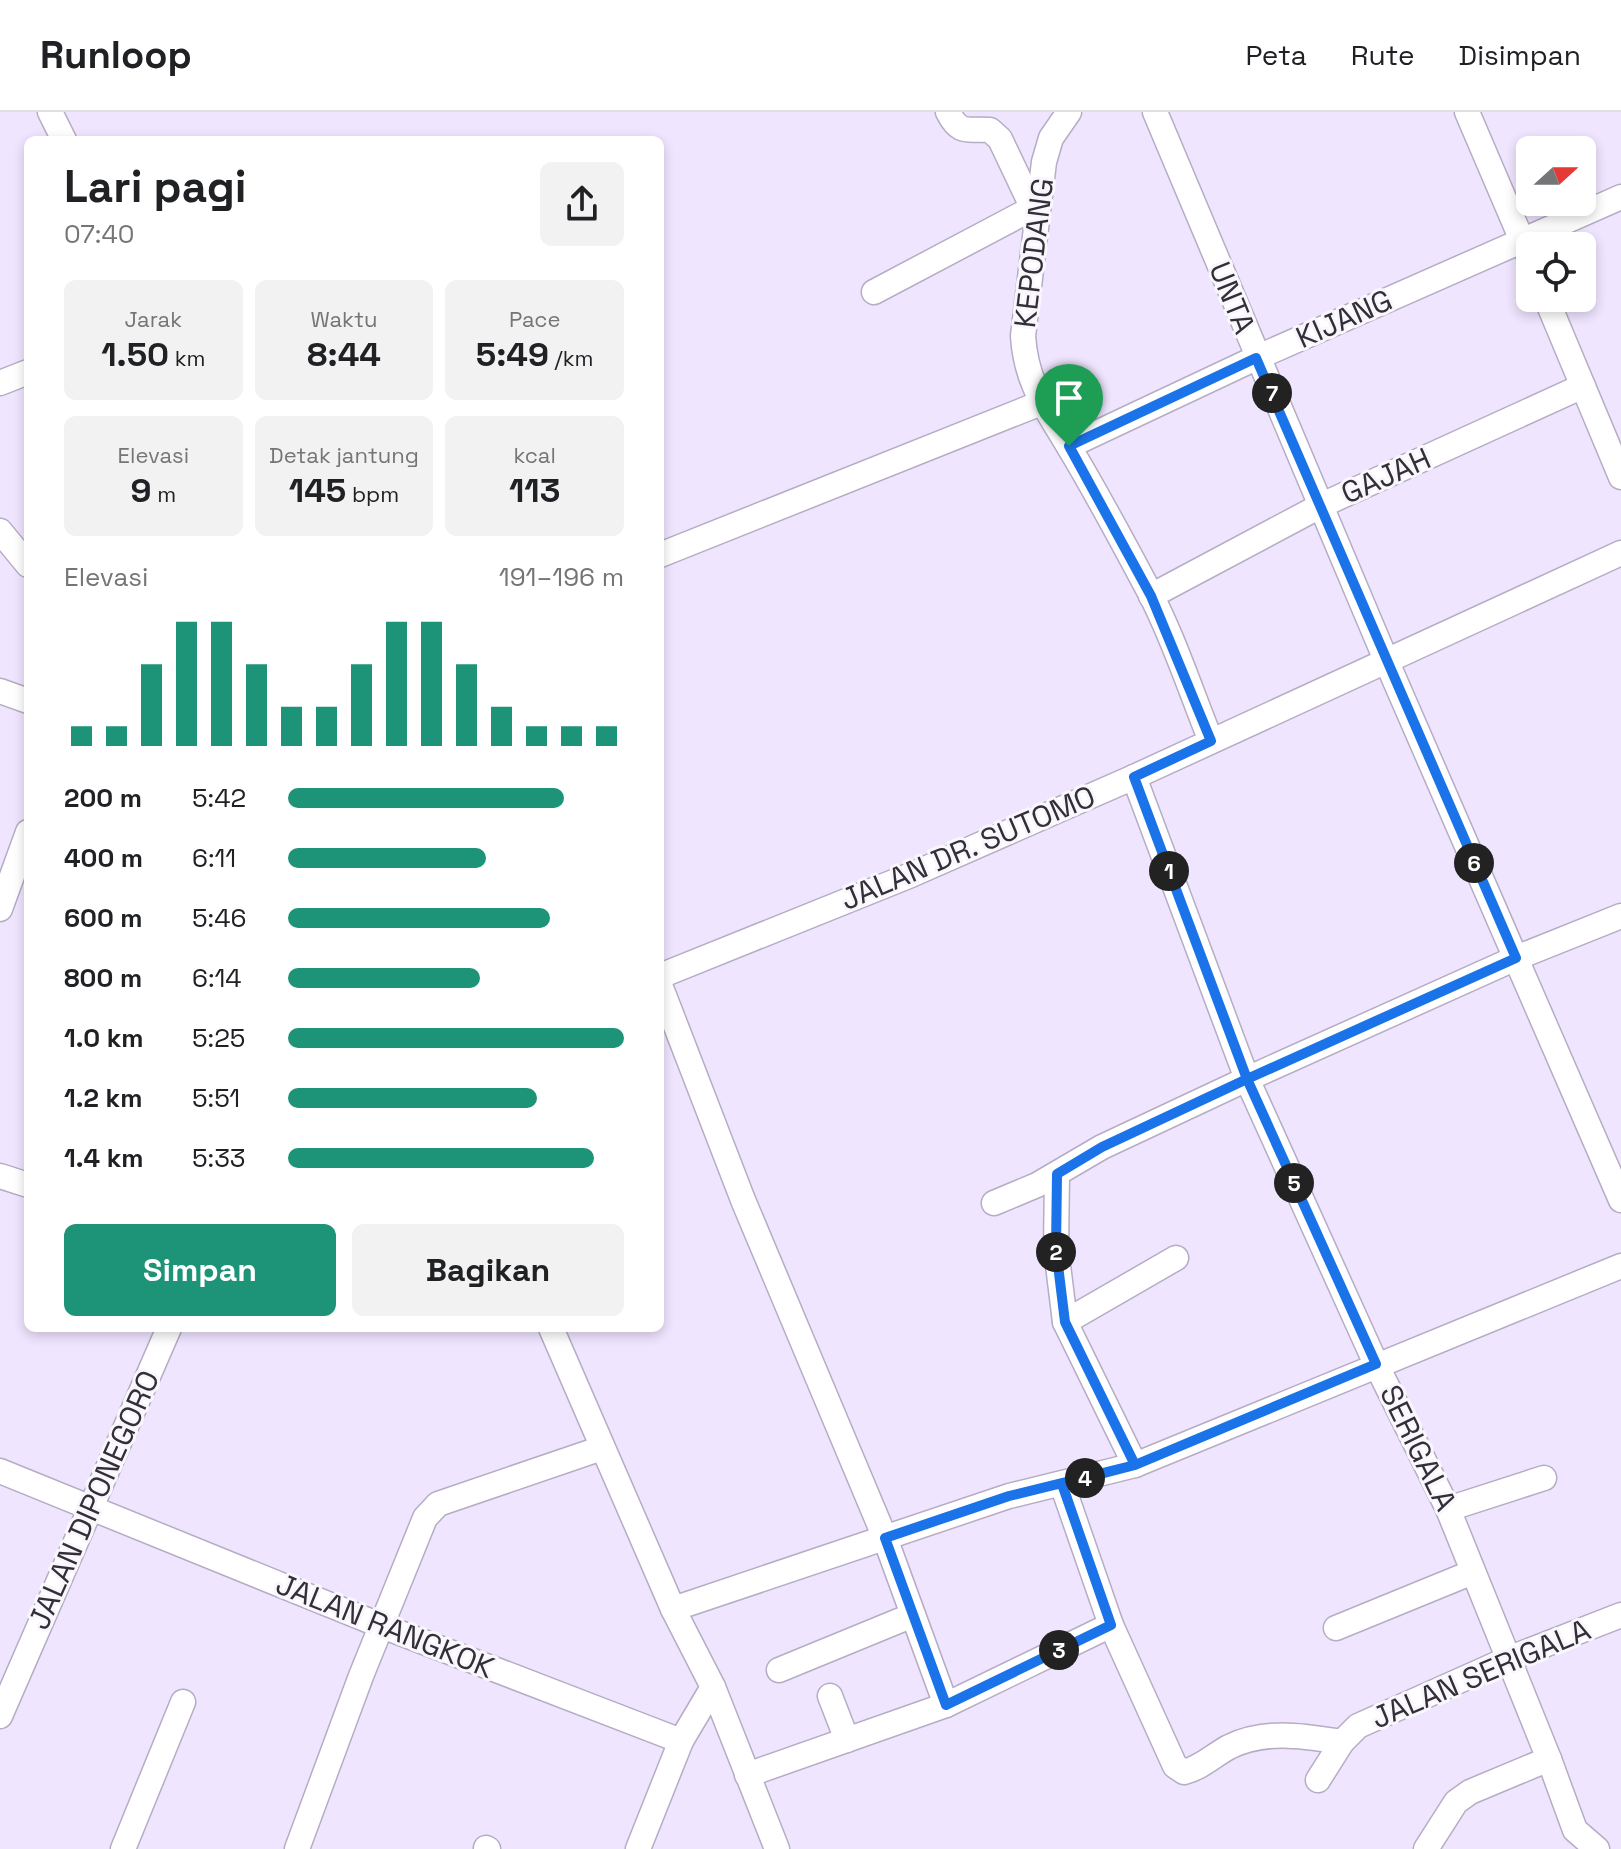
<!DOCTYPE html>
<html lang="id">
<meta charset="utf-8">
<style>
body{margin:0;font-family:"Space Grotesk",sans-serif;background:#f2f2f2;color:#202124;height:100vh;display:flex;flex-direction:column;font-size:30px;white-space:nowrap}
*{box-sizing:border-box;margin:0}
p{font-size:26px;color:#757577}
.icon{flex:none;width:44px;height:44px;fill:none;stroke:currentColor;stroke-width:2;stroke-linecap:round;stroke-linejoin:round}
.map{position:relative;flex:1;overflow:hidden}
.sheet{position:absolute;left:24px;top:24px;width:640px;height:1196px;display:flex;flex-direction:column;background:#fff;border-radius:12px;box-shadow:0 4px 12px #0003}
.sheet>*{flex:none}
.needle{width:52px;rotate:69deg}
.buttons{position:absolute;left:1516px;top:24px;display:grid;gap:16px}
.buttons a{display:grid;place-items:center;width:80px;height:80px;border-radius:12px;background:#fff;box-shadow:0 4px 12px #0003;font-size:40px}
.pin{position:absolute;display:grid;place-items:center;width:68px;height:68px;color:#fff;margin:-82px -34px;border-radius:50% 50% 50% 0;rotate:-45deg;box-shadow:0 0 8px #0007}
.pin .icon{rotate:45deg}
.km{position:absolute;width:40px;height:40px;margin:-20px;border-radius:50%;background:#222;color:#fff;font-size:22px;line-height:40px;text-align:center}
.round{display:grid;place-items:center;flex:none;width:84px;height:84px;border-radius:12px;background:#f2f2f2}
.overview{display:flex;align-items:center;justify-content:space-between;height:136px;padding:0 40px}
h1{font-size:44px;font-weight:800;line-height:60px}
.stats{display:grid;grid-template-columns:repeat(3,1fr);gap:12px;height:136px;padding:8px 40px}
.stats div{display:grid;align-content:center;border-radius:12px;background:#f2f2f2;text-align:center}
.stats b{font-size:34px;font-weight:800}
.stats small{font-size:22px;font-weight:400}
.stats p{font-size:22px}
.chart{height:224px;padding:16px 40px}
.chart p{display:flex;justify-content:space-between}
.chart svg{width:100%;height:144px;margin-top:8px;stroke:#1d9377;stroke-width:6}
.button{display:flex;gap:16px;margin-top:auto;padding:16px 40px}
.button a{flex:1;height:92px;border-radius:12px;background:#1d9377;color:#fff;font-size:32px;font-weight:800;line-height:92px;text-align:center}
.button a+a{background:#f2f2f2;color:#202124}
ul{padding:0 40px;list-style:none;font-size:26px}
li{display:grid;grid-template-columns:128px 96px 1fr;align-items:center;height:60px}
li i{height:20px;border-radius:10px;background:#1d9377}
header{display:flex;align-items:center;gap:48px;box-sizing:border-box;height:112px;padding:0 40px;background:#fff;border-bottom:2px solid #e0e0e0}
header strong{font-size:38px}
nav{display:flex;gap:44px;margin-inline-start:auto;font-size:28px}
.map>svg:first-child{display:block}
</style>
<header>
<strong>Runloop</strong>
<nav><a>Peta</a><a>Rute</a><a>Disimpan</a></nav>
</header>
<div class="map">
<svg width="1621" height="1737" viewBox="0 0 1621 1737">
<rect width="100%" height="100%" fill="#f0e5ff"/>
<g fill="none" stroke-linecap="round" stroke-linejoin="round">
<defs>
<g id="minor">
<polyline points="50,0 64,28"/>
<path d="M948 0C960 24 968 16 990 18L1000 27 1037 105"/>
<path d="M1069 0 1051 26 1044 50 1023 224C1026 271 1046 296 1069 335 1098 383 1124 432 1150 481 1174 527 1191 580 1211 629"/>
<polyline points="1155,0 1386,548 1621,1088"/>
<polyline points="1467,0 1530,147"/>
<polyline points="874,180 1033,96"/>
<polyline points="1546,186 1621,365"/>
<polyline points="0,271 28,260"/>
<polyline points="1069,334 1256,246 1621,85"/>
<polyline points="0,419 28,453"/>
<polyline points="660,443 1041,291"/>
<polyline points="1151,484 1322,393 1583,274"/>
<polyline points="0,579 28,589"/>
<polyline points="1134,665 1247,967 1376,1252 1448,1397 1549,1647 1575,1718 1597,1737"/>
<polyline points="0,797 28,720"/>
<polyline points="660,864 911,763 1134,665 1621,441"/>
<polyline points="660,873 743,1088 885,1426 946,1593"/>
<polyline points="1057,1062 1056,1137 1065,1210 1135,1353"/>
<polyline points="0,1064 28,1073"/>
<polyline points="994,1091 1037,1073 1102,1035 1247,967 1516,846 1621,804"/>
<polyline points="1065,1210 1176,1146"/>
<polyline points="551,1216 673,1497 713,1575 681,1629 638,1737"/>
<polyline points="0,1359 382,1514 681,1629"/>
<path d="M1062 1372 1111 1513 1175 1654 1184 1660C1201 1656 1214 1643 1229 1635 1265 1617 1304 1624 1342 1630"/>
<polyline points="1448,1397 1544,1366"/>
<polyline points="673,1497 1009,1384 1135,1353 1621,1154"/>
<polyline points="1336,1516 1473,1460"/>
<polyline points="779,1558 913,1503"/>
<polyline points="713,1575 777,1737"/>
<polyline points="830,1584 847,1628"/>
<polyline points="0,1604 169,1216"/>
<polyline points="747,1663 946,1593 1111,1513"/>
<polyline points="1318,1668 1342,1630 1358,1614 1508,1547 1621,1503"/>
<polyline points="486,1736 488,1737"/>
<polyline points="123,1737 183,1590"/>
<polyline points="297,1737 361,1564 425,1406 438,1392 602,1336"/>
<polyline points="1426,1737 1456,1690 1470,1680 1549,1647"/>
</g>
</defs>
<!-- minor casing -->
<use href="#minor" stroke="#b6acc4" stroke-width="27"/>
<!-- minor -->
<use href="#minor" stroke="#fff" stroke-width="24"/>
</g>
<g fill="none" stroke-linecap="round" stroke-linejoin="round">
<defs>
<polyline id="route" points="1069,334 1151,484 1211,629 1134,665 1247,967 1102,1035 1057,1062 1056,1137 1065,1210 1135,1353 1062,1372 1111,1513 946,1593 885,1426 1009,1384 1135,1353 1376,1252 1247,967 1516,846 1256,246 1069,334"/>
</defs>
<!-- route casing -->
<use href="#route" stroke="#fff" stroke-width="16"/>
<!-- route -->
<use href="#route" stroke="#1a73e8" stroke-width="10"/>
</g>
<g text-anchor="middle" stroke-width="6" stroke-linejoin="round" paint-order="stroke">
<!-- street labels -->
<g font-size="30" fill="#332f39" stroke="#f9f7fc">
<text transform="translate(1034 141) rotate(-83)" y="10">KEPODANG</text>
<text transform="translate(1232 186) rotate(68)" y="10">UNTA</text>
<text transform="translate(1344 207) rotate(-24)" y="10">KIJANG</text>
<text transform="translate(1386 364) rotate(-24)" y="10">GAJAH</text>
<text transform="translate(968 736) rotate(-23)" y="10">JALAN DR. SUTOMO</text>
<text transform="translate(1418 1336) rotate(64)" y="10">SERIGALA</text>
<text transform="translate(94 1388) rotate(-66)" y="10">JALAN DIPONEGORO</text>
<text transform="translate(385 1514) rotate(22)" y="10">JALAN RANGKOK</text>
<text transform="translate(1481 1562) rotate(-23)" y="10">JALAN SERIGALA</text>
</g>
</g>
</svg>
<div class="buttons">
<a><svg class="needle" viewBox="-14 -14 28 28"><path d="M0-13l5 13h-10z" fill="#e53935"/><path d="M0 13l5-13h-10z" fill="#757577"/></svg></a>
<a><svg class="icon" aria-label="locate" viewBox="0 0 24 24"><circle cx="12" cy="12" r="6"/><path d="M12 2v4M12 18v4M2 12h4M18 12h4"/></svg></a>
</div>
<div class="pin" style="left:1069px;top:334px;background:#1e9e55"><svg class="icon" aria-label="arrive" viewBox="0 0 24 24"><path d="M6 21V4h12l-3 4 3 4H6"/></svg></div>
<b class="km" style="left:1169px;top:759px">1</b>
<b class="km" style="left:1056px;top:1140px">2</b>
<b class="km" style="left:1059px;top:1538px">3</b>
<b class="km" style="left:1085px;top:1366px">4</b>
<b class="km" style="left:1294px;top:1071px">5</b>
<b class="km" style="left:1474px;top:751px">6</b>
<b class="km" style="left:1272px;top:281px">7</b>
<section class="sheet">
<div class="overview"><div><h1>Lari pagi</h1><p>07:40</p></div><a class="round"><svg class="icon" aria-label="share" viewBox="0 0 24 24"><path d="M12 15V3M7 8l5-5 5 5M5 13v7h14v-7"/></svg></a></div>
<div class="stats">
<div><p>Jarak</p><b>1.50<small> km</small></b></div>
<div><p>Waktu</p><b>8:44</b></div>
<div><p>Pace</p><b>5:49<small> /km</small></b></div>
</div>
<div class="stats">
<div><p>Elevasi</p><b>9<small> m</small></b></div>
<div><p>Detak jantung</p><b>145<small> bpm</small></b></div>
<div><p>kcal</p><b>113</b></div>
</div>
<div class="chart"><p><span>Elevasi</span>191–196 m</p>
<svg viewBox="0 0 160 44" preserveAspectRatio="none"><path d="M5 44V38M15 44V38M25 44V19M35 44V6M45 44V6M55 44V19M65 44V32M75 44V32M85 44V19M95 44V6M105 44V6M115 44V19M125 44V32M135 44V38M145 44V38M155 44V38"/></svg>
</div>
<ul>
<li><b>200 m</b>5:42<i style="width:82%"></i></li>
<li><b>400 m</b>6:11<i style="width:59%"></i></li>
<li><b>600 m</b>5:46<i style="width:78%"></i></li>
<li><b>800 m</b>6:14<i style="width:57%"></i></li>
<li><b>1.0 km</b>5:25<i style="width:100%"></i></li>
<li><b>1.2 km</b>5:51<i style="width:74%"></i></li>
<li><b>1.4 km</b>5:33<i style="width:91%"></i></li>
</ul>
<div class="button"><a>Simpan</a><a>Bagikan</a></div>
</section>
</div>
